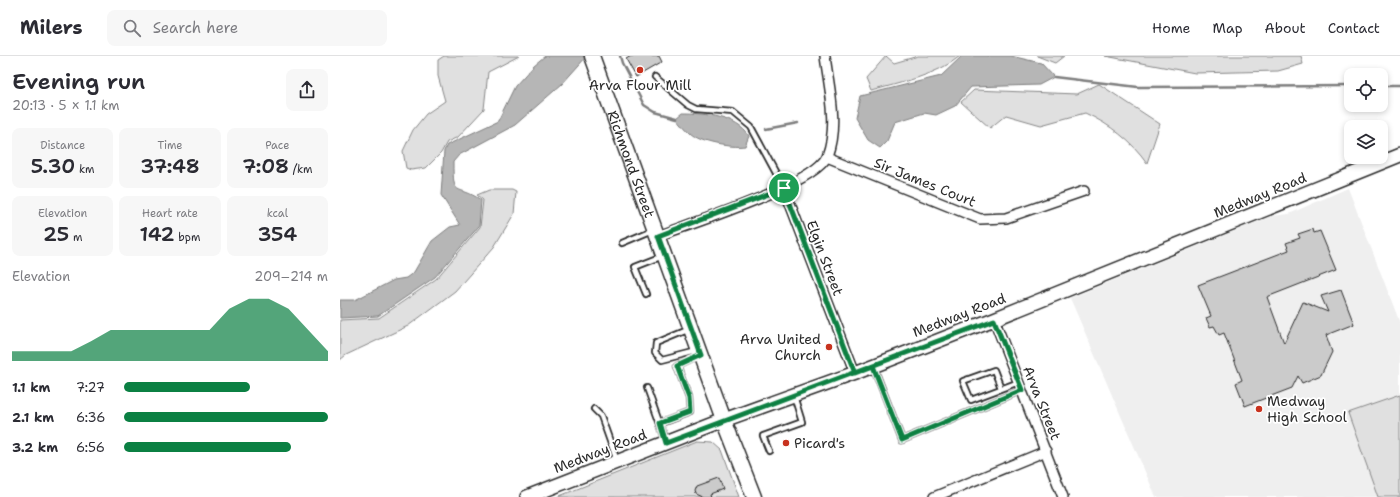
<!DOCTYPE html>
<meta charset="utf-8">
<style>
body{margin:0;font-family:"Shantell Sans",sans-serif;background:#f7f7f7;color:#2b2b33;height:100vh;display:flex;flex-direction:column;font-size:15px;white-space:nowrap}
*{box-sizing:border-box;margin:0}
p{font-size:13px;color:#7c7c81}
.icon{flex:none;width:22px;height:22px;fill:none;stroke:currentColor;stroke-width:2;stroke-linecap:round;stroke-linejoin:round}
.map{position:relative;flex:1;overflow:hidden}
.drawer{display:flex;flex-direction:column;background:#fff;width:340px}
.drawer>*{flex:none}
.tools{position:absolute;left:1004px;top:12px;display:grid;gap:8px}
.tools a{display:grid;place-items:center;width:44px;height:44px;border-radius:8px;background:#fff;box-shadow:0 2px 6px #0003;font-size:20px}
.pin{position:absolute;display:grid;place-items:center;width:34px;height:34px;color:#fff;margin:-17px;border:2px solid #fff;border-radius:50%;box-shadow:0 1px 4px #0007}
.round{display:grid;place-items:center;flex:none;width:42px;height:42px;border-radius:8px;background:#f7f7f7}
.head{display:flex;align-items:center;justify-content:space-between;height:68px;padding:0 12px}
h1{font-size:22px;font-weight:600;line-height:30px}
.figures{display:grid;grid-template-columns:repeat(3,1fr);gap:6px;height:68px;padding:4px 12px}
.figures div{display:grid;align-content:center;border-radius:8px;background:#f7f7f7;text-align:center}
.figures b{font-size:20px;font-weight:600}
.figures small{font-size:11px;font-weight:400}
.figures p{font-size:11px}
.chart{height:112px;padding:8px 12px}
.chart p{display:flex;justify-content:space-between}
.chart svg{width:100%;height:72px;margin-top:4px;fill:#0b8043;opacity:.7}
ul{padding:0 12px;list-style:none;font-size:13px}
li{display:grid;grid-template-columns:64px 48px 1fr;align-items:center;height:30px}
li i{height:10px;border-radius:5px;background:#0b8043}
header{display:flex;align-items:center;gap:24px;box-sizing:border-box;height:56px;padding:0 20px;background:#fff;border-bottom:1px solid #e1e1e2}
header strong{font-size:19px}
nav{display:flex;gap:22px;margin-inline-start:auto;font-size:14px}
.search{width:280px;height:36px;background:#f7f7f7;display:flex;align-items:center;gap:10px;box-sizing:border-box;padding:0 14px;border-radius:8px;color:#7c7c81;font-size:15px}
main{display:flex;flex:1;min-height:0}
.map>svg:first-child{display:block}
</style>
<header>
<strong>Milers</strong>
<div class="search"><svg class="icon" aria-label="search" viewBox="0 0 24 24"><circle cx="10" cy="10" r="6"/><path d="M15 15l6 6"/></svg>Search here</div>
<nav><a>Home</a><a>Map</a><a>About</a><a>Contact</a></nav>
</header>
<main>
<section class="drawer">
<div class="head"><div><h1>Evening run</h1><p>20:13 · 5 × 1.1 km</p></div><a class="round"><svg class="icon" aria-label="share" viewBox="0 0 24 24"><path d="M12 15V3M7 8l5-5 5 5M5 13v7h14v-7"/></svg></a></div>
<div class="figures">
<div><p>Distance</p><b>5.30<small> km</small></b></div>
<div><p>Time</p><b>37:48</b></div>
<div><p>Pace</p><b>7:08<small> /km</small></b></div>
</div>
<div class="figures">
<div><p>Elevation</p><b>25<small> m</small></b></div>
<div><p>Heart rate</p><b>142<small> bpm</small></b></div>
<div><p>kcal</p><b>354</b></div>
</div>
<div class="chart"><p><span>Elevation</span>209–214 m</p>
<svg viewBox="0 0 160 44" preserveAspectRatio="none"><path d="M0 44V38L10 38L20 38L30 38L40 32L50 25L60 25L70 25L80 25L90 25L100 25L110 12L120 6L130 6L140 12L150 25L160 38V44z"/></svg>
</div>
<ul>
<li><b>1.1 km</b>7:27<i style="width:62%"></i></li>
<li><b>2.1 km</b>6:36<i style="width:100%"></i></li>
<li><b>3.2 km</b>6:56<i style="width:82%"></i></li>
</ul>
</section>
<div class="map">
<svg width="1060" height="441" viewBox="0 0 1060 441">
<rect width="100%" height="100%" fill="#fff"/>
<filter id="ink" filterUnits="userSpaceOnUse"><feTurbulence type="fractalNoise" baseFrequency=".025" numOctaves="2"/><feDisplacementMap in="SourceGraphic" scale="8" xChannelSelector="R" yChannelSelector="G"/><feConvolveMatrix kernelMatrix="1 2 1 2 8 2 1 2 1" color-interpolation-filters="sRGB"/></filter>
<g filter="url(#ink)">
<!-- built -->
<polygon fill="#efefef" points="1008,132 1060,267 1060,441 816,441 730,242 932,160 949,158"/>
<!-- green -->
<g fill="#e0e0e0" stroke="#868686">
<polygon points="104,0 179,0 148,16 144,53 118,81 107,86 101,97 86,112 71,114 66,112 63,95 73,74 86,58 105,45 98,20 98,4"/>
<path d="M546 0 554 7 578 0H620C598 19 559 27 531 35L526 23Z"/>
<polygon points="697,0 724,0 715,7"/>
<polygon points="765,0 961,0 963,8 938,15 855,17"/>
<path d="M759 28 820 68 807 107C792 85 769 68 745 57L701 69 666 59 650 72 621 46 634 34 737 38Z"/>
<polygon points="149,134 172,134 176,136 174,158 154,191 115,235 68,270 6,299 0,304 0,264 39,262 96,223 140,171 143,144 137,139"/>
<polygon points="1060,339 1060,441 1038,441 1008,357"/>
<polygon points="357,385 373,386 382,394 399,441 217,441"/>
</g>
<!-- water -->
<g fill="#b6b6b6" stroke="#7e7e7e">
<path d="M205 0H247L222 28 175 69 119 99 113 106C113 144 116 127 141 144L139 170 95 221 38 260 0 262V244H15L54 224 66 222 74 216 92 185 110 171 120 169 101 139 104 95 107 89 158 65 175 30 194 9Z"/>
<polygon points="622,0 671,0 701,7 714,21 699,29 631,31 615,50 596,59 584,57 555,66 547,85 540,92 528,84 515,62 520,40 601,20"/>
<path d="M343 57C364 57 397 61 409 80L405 90C391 92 360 87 350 77 345 72 341 67 337 62Z"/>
</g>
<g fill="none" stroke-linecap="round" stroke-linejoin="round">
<!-- stream -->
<g stroke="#7e7e7e" stroke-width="2.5">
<polyline points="280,0 282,7 304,49 315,56 337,62"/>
<polyline points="714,21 798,31 1011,30"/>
<polyline points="1041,30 1060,30"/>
<polyline points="426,73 458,67"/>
</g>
</g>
<!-- building -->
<g fill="#cbcbcb" stroke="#2b2b2b">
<polygon points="291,0 319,0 322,6 296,21 286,3"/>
<polygon points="973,173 974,177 980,175 996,214 927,241 944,287 963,246 988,256 981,240 1001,234 1014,268 986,279 992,296 981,319 962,327 958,320 952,332 905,350 896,327 902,324 884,277 879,279 874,270 870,271 866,262 871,260 858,229 949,194 946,187 960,182 958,178"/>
<polygon points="379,422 383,433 370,438 371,441 363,441 356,438 355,435 357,430"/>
</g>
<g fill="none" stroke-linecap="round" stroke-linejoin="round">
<defs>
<g id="lane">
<polyline points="315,21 348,49 356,53 393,56 411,71 444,132"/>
<polyline points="282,187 313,174"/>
<polyline points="306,238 295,211 323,200"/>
<polyline points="350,273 316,287 315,297 322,304 357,295"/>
<polyline points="534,312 562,384 682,334"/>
<polyline points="307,332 326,385"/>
<polyline points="661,332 654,314 623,325 631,344 679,326"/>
<polyline points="254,353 261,360 277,405"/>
<polyline points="321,367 350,356 349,342 337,310 358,300"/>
<polyline points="429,395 423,380 462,366 454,340"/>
</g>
<g id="street">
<polyline points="487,101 640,163 666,162 744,135"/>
<polyline points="444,132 515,317"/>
<path d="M318 180C350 168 476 128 487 100 499 68 489 32 485 0"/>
<polyline points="654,263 723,441"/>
<polyline points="594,441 706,395"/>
</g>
<polyline id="secondary" points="187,441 384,364 515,317 654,263 1060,99"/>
<g id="primary">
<path id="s1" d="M252 0 384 364 414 441"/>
</g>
</defs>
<!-- lane casing -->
<use href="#lane" stroke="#2b2b2b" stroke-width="8"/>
<!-- street casing -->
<use href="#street" stroke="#2b2b2b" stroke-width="12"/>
<!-- secondary casing -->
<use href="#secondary" stroke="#2b2b2b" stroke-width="16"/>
<!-- primary casing -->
<use href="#primary" stroke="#2b2b2b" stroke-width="17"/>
<!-- lane -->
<use href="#lane" stroke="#fff" stroke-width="4.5"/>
<!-- street -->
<use href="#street" stroke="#fff" stroke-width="9"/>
<!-- secondary -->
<use href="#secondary" stroke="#fff" stroke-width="13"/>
<!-- primary -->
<use href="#primary" stroke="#fff" stroke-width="14"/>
</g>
</g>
<g fill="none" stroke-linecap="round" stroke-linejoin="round" filter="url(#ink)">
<defs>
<polyline id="route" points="444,132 318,180 361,299 337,310 349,342 350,356 320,367 326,387 654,264 682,334 562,384 533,310 515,317 444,132"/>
</defs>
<!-- route casing -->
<use href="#route" stroke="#fff" stroke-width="8"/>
<!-- route -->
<use href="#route" stroke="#0b8043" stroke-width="5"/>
</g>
<!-- markers -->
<g fill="#c8321e" stroke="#fff" stroke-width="1.5">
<circle cx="300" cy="14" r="4"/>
<circle cx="489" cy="291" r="4"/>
<circle cx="919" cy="353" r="4"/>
<circle cx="446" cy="387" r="4"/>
</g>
<g text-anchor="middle" stroke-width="3.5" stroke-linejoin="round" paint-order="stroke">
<!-- poi labels -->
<g font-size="14" fill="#2b2b2b" stroke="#fff" text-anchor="start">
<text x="300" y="34" text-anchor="middle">Arva Flour Mill</text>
<text x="481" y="288" text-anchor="end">Arva United<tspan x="481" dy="16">Church</tspan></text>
<text x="927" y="350">Medway<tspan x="927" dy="16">High School</tspan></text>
<text x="454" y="392">Picard's</text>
</g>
<!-- street labels -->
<g font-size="14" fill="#2b2b2b" stroke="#fff">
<text dy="5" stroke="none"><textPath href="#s1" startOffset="115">Richmond Street</textPath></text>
<text transform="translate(585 126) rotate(22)" y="5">Sir James Court</text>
<text transform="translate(920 139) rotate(-22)" y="5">Medway Road</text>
<text transform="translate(485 202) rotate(69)" y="5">Elgin Street</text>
<text transform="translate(619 259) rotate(-21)" y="5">Medway Road</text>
<text transform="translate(702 347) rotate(68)" y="5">Arva Street</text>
<text transform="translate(260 395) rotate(-21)" y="5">Medway Road</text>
</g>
</g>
</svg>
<div class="tools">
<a><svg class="icon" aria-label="locate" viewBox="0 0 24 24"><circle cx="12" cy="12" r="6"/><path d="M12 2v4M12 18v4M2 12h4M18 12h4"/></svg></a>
<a><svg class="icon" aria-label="layers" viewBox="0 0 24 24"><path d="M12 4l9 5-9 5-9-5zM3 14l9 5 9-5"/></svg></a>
</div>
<div class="pin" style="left:444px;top:132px;background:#1e9e55"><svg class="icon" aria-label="arrive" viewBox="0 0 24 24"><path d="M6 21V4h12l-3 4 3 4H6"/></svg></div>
</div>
</main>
